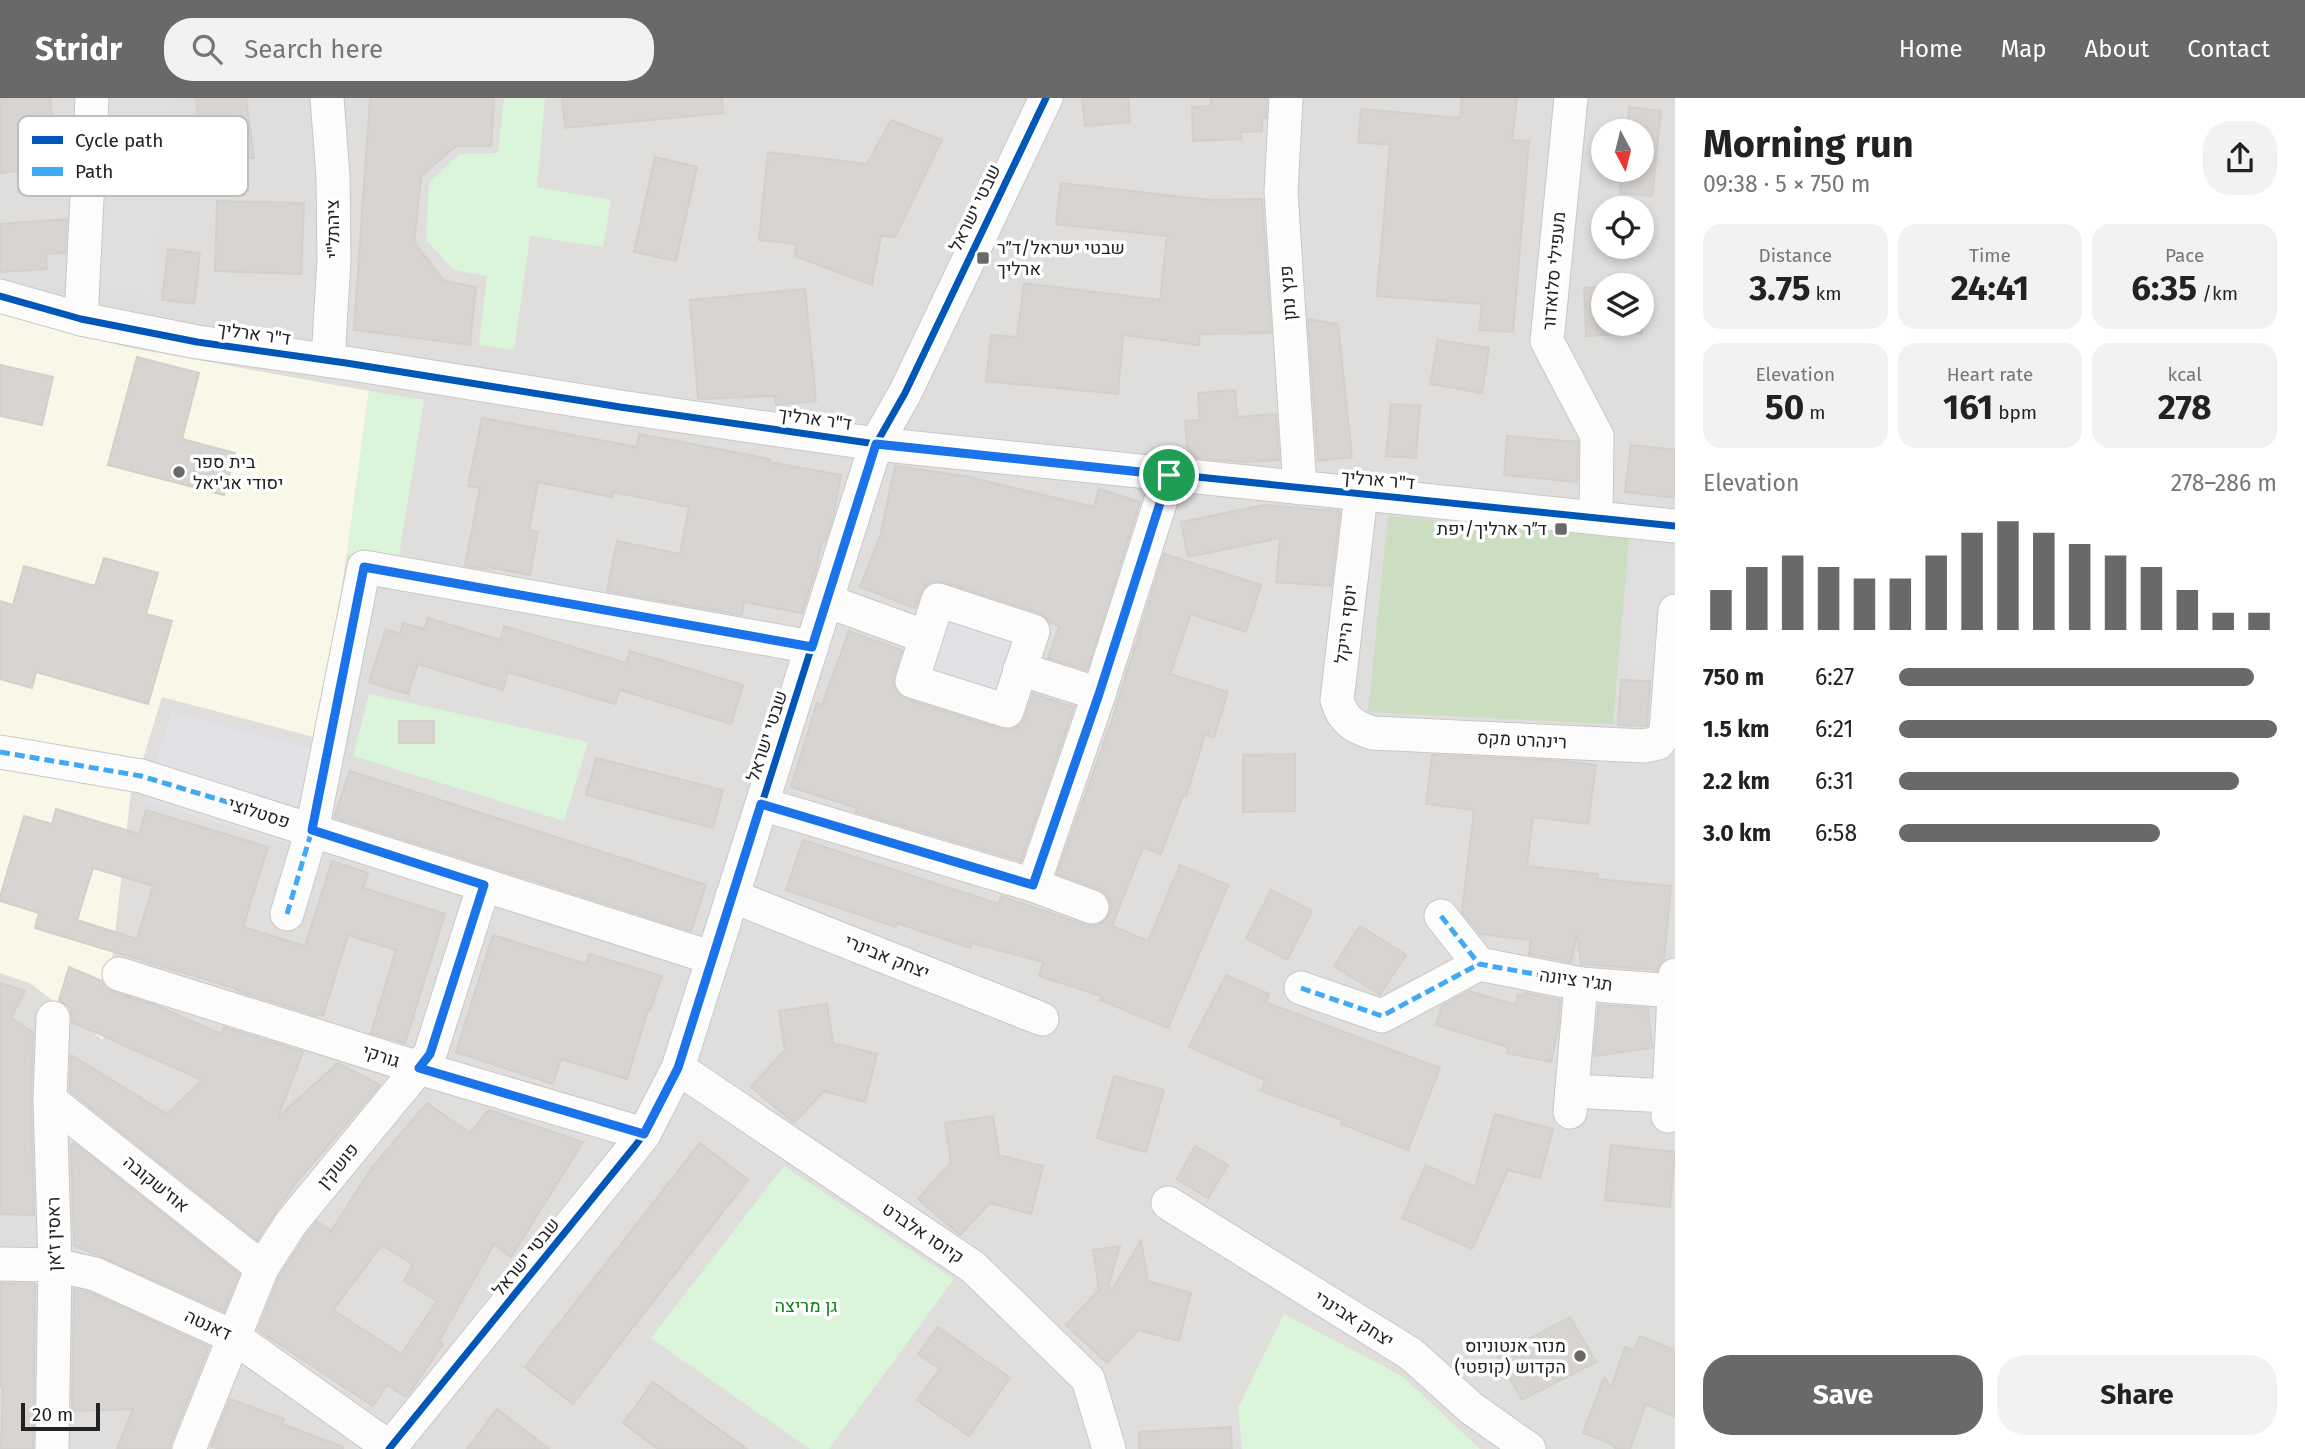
<!DOCTYPE html>
<meta charset="utf-8">
<style>
body{margin:0;font-family:"Fira Sans",Heebo,sans-serif;background:#f2f2f2;color:#222;height:100vh;display:flex;flex-direction:column;font-size:26px;white-space:nowrap}
*{box-sizing:border-box;margin:0}
p{font-size:23px;color:#767676}
.icon{flex:none;width:38px;height:38px;fill:none;stroke:currentColor;stroke-width:2;stroke-linecap:round;stroke-linejoin:round}
.map{position:relative;flex:1;overflow:hidden}
.details{display:flex;flex-direction:column;background:#fff;width:630px}
.details>*{flex:none}
.needle{width:46px;rotate:173deg}
.controls{position:absolute;left:1591px;top:21px;display:grid;gap:14px}
.controls a{display:grid;place-items:center;width:63px;height:63px;border-radius:50%;background:#fff;box-shadow:0 4px 10px #0003;font-size:35px}
.scale{position:absolute;left:21px;bottom:18px;width:79px;box-sizing:border-box;padding-left:7px;border:4px solid #222;border-top:0;font-size:19px;line-height:24px;white-space:nowrap;color:#222;-webkit-text-stroke:5px #fff;paint-order:stroke}
.pin{position:absolute;display:grid;place-items:center;width:60px;height:60px;color:#fff;margin:-30px;border:4px solid #fff;border-radius:50%;box-shadow:0 2px 7px #0007}
.round{display:grid;place-items:center;flex:none;width:74px;height:74px;border-radius:28px;background:#f2f2f2}
.overview{display:flex;align-items:center;justify-content:space-between;height:119px;padding:0 28px}
h1{font-size:38px;font-weight:700;line-height:52px}
.metrics{display:grid;grid-template-columns:repeat(3,1fr);gap:10px;height:119px;padding:7px 28px}
.metrics div{display:grid;align-content:center;border-radius:18px;background:#f2f2f2;text-align:center}
.metrics b{font-size:35px;font-weight:700}
.metrics small{font-size:19px;font-weight:400}
.metrics p{font-size:19px}
.chart{height:196px;padding:14px 28px}
.chart p{display:flex;justify-content:space-between}
.chart svg{width:100%;height:126px;margin-top:7px;stroke:#6a6968;stroke-width:6}
.primary-button{display:flex;gap:14px;margin-top:auto;padding:14px 28px}
.primary-button a{flex:1;height:80px;border-radius:28px;background:#6a6968;color:#fff;font-size:28px;font-weight:700;line-height:80px;text-align:center}
.primary-button a+a{background:#f2f2f2;color:#222}
ul{padding:0 28px;list-style:none;font-size:23px}
li{display:grid;grid-template-columns:112px 84px 1fr;align-items:center;height:52px}
li i{height:18px;border-radius:9px;background:#6a6968}
header{display:flex;align-items:center;gap:42px;box-sizing:border-box;height:98px;padding:0 35px;background:#6a6968;color:#fff}
header strong{font-size:33px}
nav{display:flex;gap:38px;margin-inline-start:auto;font-size:24px}
.search{width:490px;height:63px;background:#f2f2f2;display:flex;align-items:center;gap:18px;box-sizing:border-box;padding:0 24px;border-radius:28px;color:#767676;font-size:26px}
main{display:flex;flex:1;min-height:0}
.map>svg:first-child{display:block}
</style>
<header>
<strong>Stridr</strong>
<div class="search"><svg class="icon" aria-label="search" viewBox="0 0 24 24"><circle cx="10" cy="10" r="6"/><path d="M15 15l6 6"/></svg>Search here</div>
<nav><a>Home</a><a>Map</a><a>About</a><a>Contact</a></nav>
</header>
<main>
<div class="map">
<svg width="1675" height="1351" viewBox="0 0 1675 1351">
<rect width="100%" height="100%" fill="#f0eeeb"/>
<!-- residential -->
<path fill="#dfdedc" fill-rule="evenodd" d="M0 0H1675V1351H0ZM1603 33H1642V72H1603ZM1603 110H1642V149H1603ZM1603 187H1642V226H1603Z"/>
<!-- education -->
<g fill="#f8f7e8">
<polygon points="0,215 126,249 369,293 347,456 317,640 162,599 142,664 0,639"/>
<polygon points="0,667 131,693 103,942 30,885 0,875"/>
</g>
<!-- religious -->
<polygon fill="#dededc" points="1514,1179 1645,1228 1675,1241 1675,1351 1583,1351 1533,1331 1479,1274"/>
<!-- forest -->
<polygon fill="#cbdec1" points="1388,418 1629,440 1613,626 1368,614"/>
<!-- park -->
<g fill="#daf5da">
<polygon points="504,0 545,0 537,89 611,102 603,149 530,138 514,252 479,247 487,178 454,172 426,142 429,85 459,56 498,55"/>
<polygon points="369,293 424,302 398,465 347,456"/>
<polygon points="369,596 588,644 564,723 353,658"/>
<polygon points="784,1068 954,1181 829,1351 810,1351 651,1240"/>
<polygon points="1284,1216 1402,1278 1480,1351 1242,1351 1238,1310"/>
</g>
<!-- parking -->
<g fill="#e0dfde">
<polygon points="91,0 177,0 152,199 67,189"/>
<polygon points="1633,446 1675,449 1675,576 1624,573"/>
</g>
<!-- plaza -->
<g fill="#e2e1e5">
<polygon points="938,502 1033,533 1007,613 912,583"/>
<polygon points="171,614 313,651 292,747 146,703"/>
</g>
<!-- building -->
<g fill="#d7d4d2" stroke="#d3d0cc" stroke-width="2" fill-rule="evenodd">
<polygon points="0,0 50,0 57,69 0,75"/>
<polygon points="196,0 246,0 254,60 200,67 195,34 199,34"/>
<polygon points="370,0 494,0 491,48 456,48 421,78 418,109 414,144 444,183 476,189 470,247 354,232"/>
<polygon points="562,0 722,0 723,15 565,30"/>
<polygon points="1082,0 1128,0 1130,24 1085,28"/>
<polygon points="1211,0 1267,0 1266,20 1262,20 1262,33 1241,34 1241,41 1193,43 1192,9 1211,8"/>
<polygon points="1462,0 1517,0 1512,42 1529,43 1513,234 1479,232 1482,206 1377,198 1390,47 1358,44 1361,11 1460,20"/>
<polygon points="1629,9 1661,13 1652,98 1620,95 1623,72 1642,72 1642,33 1627,33"/>
<polygon points="891,22 942,42 895,139 881,138 872,187 795,158 797,146 759,142 768,54 867,66"/>
<polygon points="655,59 697,69 676,163 634,154"/>
<polygon points="1061,85 1210,102 1262,101 1271,235 1200,236 1199,247 1123,237 1118,296 986,283 991,237 1017,239 1024,185 1160,202 1167,138 1056,126"/>
<polygon points="217,103 304,105 301,176 215,173"/>
<polygon points="67,121 65,155 46,156 47,171 0,174 0,126"/>
<polygon points="168,151 200,155 194,206 162,202"/>
<polygon points="1603,189 1603,226 1642,226 1642,223 1642,235 1586,238 1584,190"/>
<polygon points="805,191 816,303 776,307 775,298 698,301 690,202"/>
<polygon points="1308,221 1338,226 1352,359 1318,363"/>
<polygon points="1438,242 1489,250 1482,295 1430,286"/>
<polygon points="137,259 199,275 182,341 235,355 224,397 108,367"/>
<polygon points="0,267 53,279 42,327 0,318"/>
<polygon points="1235,292 1237,319 1276,316 1279,362 1244,364 1188,359 1185,323 1200,322 1198,295"/>
<polygon points="1391,306 1420,308 1416,360 1386,358"/>
<polygon points="482,320 637,349 639,336 770,361 769,364 841,377 833,419 825,443 822,443 817,467 802,515 744,504 742,517 607,493 617,443 680,456 689,409 613,394 612,399 538,384 529,432 538,434 530,477 488,469 487,471 465,468 480,390 468,388"/>
<polygon points="1507,338 1578,344 1577,384 1504,377"/>
<polygon points="1631,347 1675,352 1675,400 1625,394"/>
<polygon points="895,368 965,378 1094,409 1099,391 1140,404 1087,572 1048,560 1059,528 1050,525 1047,520 1039,515 943,484 933,483 925,488 915,510 860,489 881,435"/>
<polygon points="1264,407 1340,413 1331,488 1276,484 1280,440 1188,459 1181,424"/>
<polygon points="1164,456 1261,487 1246,534 1191,516 1170,576 1228,594 1214,639 1205,637 1186,698 1183,697 1161,756 1143,749 1112,828 1148,843 1180,767 1228,787 1168,930 1100,902 1102,898 1039,878 1043,864 972,845 970,850 897,825 896,829 786,792 803,742 999,806 1001,798 1085,827 1096,828 1105,823 1110,815 1111,806 1106,796 1099,791 1057,776 1112,622"/>
<polygon points="104,460 158,475 146,516 172,523 148,606 36,574 32,590 0,581 0,503 13,507 24,468 95,488"/>
<polygon points="428,520 500,542 504,528 626,565 630,553 743,587 731,626 620,592 615,606 508,574 503,592 418,566 408,596 369,584 386,531 400,536 403,525 424,531"/>
<polygon points="849,533 902,552 894,577 893,586 897,595 906,601 1001,631 1010,632 1019,628 1025,620 1033,596 1074,609 1021,763 856,714 857,710 791,689 817,605 822,607"/>
<polygon points="1621,582 1650,583 1647,628 1618,627"/>
<rect x="399" y="623" width="35" height="22"/>
<polygon points="1295,656 1295,713 1243,714 1243,657"/>
<polygon points="1432,657 1564,663 1596,667 1588,726 1533,719 1527,768 1598,776 1597,781 1671,788 1664,862 1657,872 1581,866 1577,836 1571,864 1529,856 1531,842 1480,836 1462,814 1474,712 1426,706"/>
<polygon points="596,660 723,692 713,730 586,697"/>
<polygon points="350,673 706,787 691,833 334,719"/>
<path d="M56 711 139 736 146 712 268 749 243 829 305 848 332 763 368 775 363 790 445 816 405 945 371 935 396 852 348 837 323 918 317 916V918L236 892 237 891 35 830 39 815 0 803V799L24 718 52 726ZM93 770 153 788 137 841 77 822Z"/>
<polygon points="1271,792 1312,813 1287,862 1246,840"/>
<polygon points="1360,828 1406,857 1380,897 1334,868"/>
<polygon points="493,837 586,866 589,856 662,878 650,912 648,912 627,981 561,961 553,986 456,954"/>
<polygon points="69,869 102,883 105,889 113,894 158,908 221,936 224,929 303,954 278,1019 338,965 380,987 295,1086 257,1142 70,993 71,957 167,1016 202,982 72,924 70,910 59,902"/>
<polygon points="1226,877 1269,896 1265,904 1440,970 1408,1052 1341,1026 1342,1022 1261,993 1265,982 1189,949"/>
<polygon points="0,885 25,893 11,920 33,934 31,1003 34,1117 0,1116"/>
<polygon points="1469,893 1516,907 1518,897 1524,898 1525,895 1560,902 1558,930 1551,964 1507,955 1508,949 1436,927 1442,908"/>
<polygon points="827,906 833,945 877,956 865,1004 824,993 794,1025 751,989 785,952 779,913"/>
<polygon points="1599,907 1648,910 1652,950 1594,958"/>
<polygon points="1114,978 1164,992 1146,1054 1097,1040"/>
<path d="M427 1005 470 1035 489 1012 583 1044 511 1159 494 1146 439 1243 443 1246 413 1290 406 1299 387 1287 373 1308 258 1232 279 1179 307 1136 317 1123 331 1133 373 1068ZM382 1147 413 1167 404 1183 437 1203 401 1256 333 1212Z"/>
<polygon points="1495,1016 1553,1031 1540,1080 1508,1072 1472,1151 1402,1120 1426,1067 1475,1089"/>
<polygon points="993,1018 999,1057 1043,1068 1031,1116 990,1105 960,1137 918,1101 951,1064 945,1025"/>
<polygon points="74,1045 239,1176 224,1213 74,1147 71,1047"/>
<polygon points="700,1045 748,1082 573,1306 525,1269"/>
<polygon points="1611,1047 1675,1054 1670,1109 1605,1102"/>
<polygon points="1195,1048 1228,1067 1208,1100 1177,1081"/>
<polygon points="1141,1142 1148,1183 1191,1195 1179,1243 1138,1232 1107,1265 1066,1227 1099,1192 1093,1152 1120,1148 1108,1189 1113,1191"/>
<polygon points="0,1185 35,1186 33,1351 1,1351 3,1289 0,1289"/>
<polygon points="74,1191 89,1194 209,1249 171,1344 170,1351 117,1351 133,1311 72,1313"/>
<polygon points="1570,1219 1596,1264 1522,1302 1497,1258"/>
<polygon points="938,1229 1010,1280 969,1338 917,1302 940,1271 918,1256"/>
<polygon points="1640,1238 1675,1252 1675,1319 1646,1306 1630,1351 1616,1351 1610,1345 1583,1335 1604,1279 1611,1289 1625,1249 1634,1252"/>
<polygon points="653,1284 747,1351 658,1351 623,1325"/>
<polygon points="230,1301 284,1321 282,1326 343,1349 343,1351 219,1351 211,1348"/>
<polygon points="497,1311 549,1351 467,1351"/>
<polygon points="1231,1329 1232,1351 1139,1351 1139,1334"/>
</g>
<g fill="none" stroke-linecap="round" stroke-linejoin="round">
<defs>
<g id="minor">
<polyline points="327,0 333,78 334,162 328,262"/>
<polyline points="1286,0 1281,94 1300,390"/>
<polyline points="1571,0 1547,243 1597,338 1596,419"/>
<polyline points="0,198 81,221 197,244 346,265 620,309 876,346 1675,428"/>
<polyline points="81,221 92,0"/>
<path d="M1361 397 1337 602C1343 622 1353 629 1373 635L1644 648 1658 645 1666 634 1675 513"/>
<polygon points="938,502 1033,533 1007,613 912,583"/>
<polyline points="827,503 926,539"/>
<polyline points="1020,571 1099,596"/>
<polyline points="0,654 141,678 713,860"/>
<polyline points="762,706 1033,787 1092,809"/>
<polyline points="1033,787 1099,596 1169,377"/>
<polyline points="732,798 1042,921"/>
<polyline points="287,816 312,732 364,469 812,549"/>
<polyline points="1441,818 1479,866 1581,886 1675,893"/>
<polyline points="119,876 419,970 644,1036"/>
<polyline points="1301,890 1382,918 1479,866"/>
<polyline points="678,970 973,1169 1088,1281 1109,1351"/>
<polyline points="1572,993 1669,998"/>
<polyline points="50,1002 262,1170"/>
<polyline points="1570,1014 1581,886"/>
<polyline points="1668,1018 1675,877"/>
<polyline points="1168,1105 1411,1256 1471,1310 1529,1351"/>
<polyline points="0,1166 55,1167 95,1176 234,1239 390,1350"/>
<polyline points="52,1351 55,1167 50,1002 53,920"/>
<polyline points="189,1351 262,1170 291,1125 430,956 484,787"/>
<polyline points="389,1351 635,1048 644,1036 678,970 876,346 905,295 1046,0"/>
</g>
</defs>
<!-- minor casing -->
<use href="#minor" stroke="#c9c8c7" stroke-width="35"/>
<!-- minor -->
<use href="#minor" stroke="#fdfcfc" stroke-width="33"/>
<!-- quiet -->
<g stroke="#3fa9f5" stroke-width="5" stroke-dasharray="10 5" stroke-linecap="butt">
<polyline points="0,654 141,678 237,707"/>
<polyline points="287,816 312,732"/>
<polyline points="1441,818 1479,866 1551,879"/>
<polyline points="1301,890 1382,918 1479,866"/>
</g>
<defs>
<g id="cycleway">
<polyline points="0,198 81,221 197,244 346,265 620,309 876,346 1675,428"/>
<polyline points="389,1351 635,1048 644,1036 678,970 876,346 905,295 1046,0"/>
</g>
</defs>
<!-- cycleway casing -->
<use href="#cycleway" stroke="#fff" stroke-width="11"/>
<!-- cycleway -->
<use href="#cycleway" stroke="#0057b8" stroke-width="7"/>
</g>
<g fill="none" stroke-linecap="round" stroke-linejoin="round">
<defs>
<polygon id="route" points="876,346 1169,377 1099,596 1033,787 761,706 678,970 644,1036 419,970 430,956 484,787 312,732 364,469 812,549"/>
</defs>
<!-- route casing -->
<use href="#route" stroke="#fff" stroke-width="14"/>
<!-- route -->
<use href="#route" stroke="#1a73e8" stroke-width="9"/>
</g>
<!-- markers -->
<g fill="#6a6968" stroke="#fff" stroke-width="2.5">
<rect x="976" y="153" width="14" height="14" rx="3.5"/>
<circle cx="179" cy="374" r="7"/>
<rect x="1554" y="424" width="14" height="14" rx="3.5"/>
<circle cx="1580" cy="1258" r="7"/>
</g>
<g text-anchor="middle" stroke-width="7" stroke-linejoin="round" paint-order="stroke">
<!-- street labels -->
<g font-size="18" fill="#222" stroke="#fff">
<text transform="translate(975 110) rotate(-64)" y="6">שבטי ישראל</text>
<text transform="translate(333 131) rotate(-91)" y="6">ציהתל"י</text>
<text transform="translate(1554 173) rotate(-85)" y="6">מעפילי סלואדור</text>
<text transform="translate(1288 195) rotate(-94)" y="6">פנץ נתן</text>
<text transform="translate(254 236) rotate(8)" y="6">ד"ר ארליך</text>
<text transform="translate(815 321) rotate(8)" y="6">ד"ר ארליך</text>
<text transform="translate(1378 382) rotate(5)" y="6">ד"ר ארליך</text>
<text transform="translate(1346 526) rotate(-83)" y="6">יוסף הייקל</text>
<text transform="translate(767 638) rotate(-72)" y="6">שבטי ישראל</text>
<text transform="translate(1522 642) rotate(3)" y="6">רינהרט מקס</text>
<text transform="translate(259 715) rotate(18)" y="6">פסטלוצי</text>
<text transform="translate(887 859) rotate(22)" y="6">יצחק אבינרי</text>
<text transform="translate(1576 882) rotate(8)" y="6">תג'ר ציונה</text>
<text transform="translate(381 958) rotate(18)" y="6">גורקי</text>
<text transform="translate(338 1068) rotate(-50)" y="6">פושקין</text>
<text transform="translate(156 1086) rotate(39)" y="6">אוז'שקובה</text>
<text transform="translate(923 1135) rotate(34)" y="6">קיוסו אלברט</text>
<text transform="translate(54 1136) rotate(-91)" y="6">ראסין ז'אן</text>
<text transform="translate(526 1159) rotate(-51)" y="6">שבטי ישראל</text>
<text transform="translate(1354 1221) rotate(32)" y="6">יצחק אבינרי</text>
<text transform="translate(208 1227) rotate(25)" y="6">דאנטה</text>
</g>
<!-- poi labels -->
<g font-size="18" fill="#222" stroke="#fff" text-anchor="start">
<text x="997" y="156">שבטי ישראל/ד״ר<tspan x="997" dy="21">ארליך</tspan></text>
<text x="193" y="370">בית ספר<tspan x="193" dy="21">יסודי אג'יאל</tspan></text>
<text x="1547" y="437" text-anchor="end">ד״ר ארליך/יפת</text>
<text x="1566" y="1254" text-anchor="end">מנזר אנטוניוס<tspan x="1566" dy="21">הקדוש (קופטי)</tspan></text>
</g>
<!-- park labels -->
<g font-size="18" fill="#0c8416" stroke="#fff">
<text x="806" y="1214">גן מריצה</text>
</g>
</g>
<!-- legend -->
<rect x="18" y="18" width="230" height="80" rx="10" fill="#fff" stroke="#bdbdbd" stroke-width="2"/>
<rect x="32" y="38" width="31" height="8" fill="#0057b8"/>
<rect x="32" y="69" width="31" height="9" fill="#3fa9f5"/>
<g font-size="19" fill="#222">
<text x="75" y="49">Cycle path</text>
<text x="75" y="80">Path</text>
</g>
</svg>
<div class="controls">
<a><svg class="needle" viewBox="-14 -14 28 28"><path d="M0-13l5 13h-10z" fill="#e53935"/><path d="M0 13l5-13h-10z" fill="#767676"/></svg></a>
<a><svg class="icon" aria-label="locate" viewBox="0 0 24 24"><circle cx="12" cy="12" r="6"/><path d="M12 2v4M12 18v4M2 12h4M18 12h4"/></svg></a>
<a><svg class="icon" aria-label="layers" viewBox="0 0 24 24"><path d="M12 4l9 5-9 5-9-5zM3 14l9 5 9-5"/></svg></a>
</div>
<div class="scale">20 m</div>
<div class="pin" style="left:1169px;top:377px;background:#1e9e55"><svg class="icon" aria-label="arrive" viewBox="0 0 24 24"><path d="M6 21V4h12l-3 4 3 4H6"/></svg></div>
</div>
<section class="details">
<div class="overview"><div><h1>Morning run</h1><p>09:38 · 5 × 750 m</p></div><a class="round"><svg class="icon" aria-label="share" viewBox="0 0 24 24"><path d="M12 15V3M7 8l5-5 5 5M5 13v7h14v-7"/></svg></a></div>
<div class="metrics">
<div><p>Distance</p><b>3.75<small> km</small></b></div>
<div><p>Time</p><b>24:41</b></div>
<div><p>Pace</p><b>6:35<small> /km</small></b></div>
</div>
<div class="metrics">
<div><p>Elevation</p><b>50<small> m</small></b></div>
<div><p>Heart rate</p><b>161<small> bpm</small></b></div>
<div><p>kcal</p><b>278</b></div>
</div>
<div class="chart"><p><span>Elevation</span>278–286 m</p>
<svg viewBox="0 0 160 44" preserveAspectRatio="none"><path d="M5 44V30M15 44V22M25 44V18M35 44V22M45 44V26M55 44V26M65 44V18M75 44V10M85 44V6M95 44V10M105 44V14M115 44V18M125 44V22M135 44V30M145 44V38M155 44V38"/></svg>
</div>
<ul>
<li><b>750 m</b>6:27<i style="width:94%"></i></li>
<li><b>1.5 km</b>6:21<i style="width:100%"></i></li>
<li><b>2.2 km</b>6:31<i style="width:90%"></i></li>
<li><b>3.0 km</b>6:58<i style="width:69%"></i></li>
</ul>
<div class="primary-button"><a>Save</a><a>Share</a></div>
</section>
</main>
